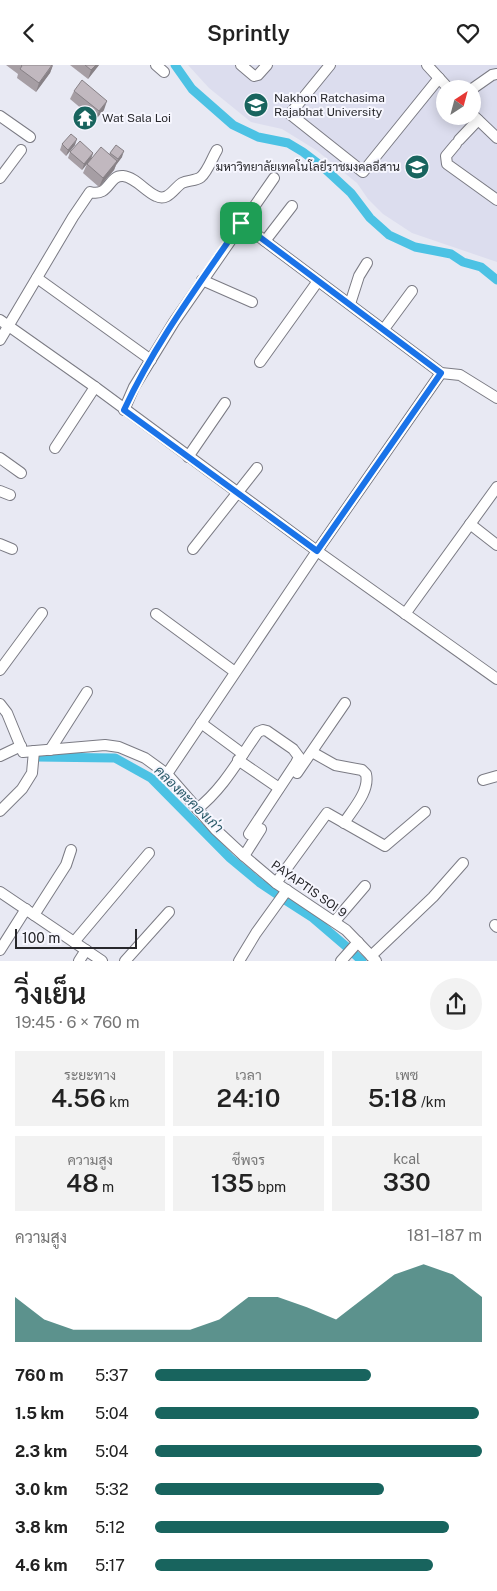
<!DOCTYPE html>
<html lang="th">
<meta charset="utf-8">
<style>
body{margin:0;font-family:"Public Sans",Sarabun,sans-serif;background:#f2f2f2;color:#222;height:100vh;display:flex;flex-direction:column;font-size:19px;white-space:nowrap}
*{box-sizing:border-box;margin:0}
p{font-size:16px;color:#767676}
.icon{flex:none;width:28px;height:28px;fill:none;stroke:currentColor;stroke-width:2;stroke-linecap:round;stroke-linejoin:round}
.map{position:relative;height:896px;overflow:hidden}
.drawer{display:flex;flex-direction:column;background:#fff;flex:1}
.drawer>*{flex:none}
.needle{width:32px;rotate:36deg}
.fabs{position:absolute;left:436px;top:15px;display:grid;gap:10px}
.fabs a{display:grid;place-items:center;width:45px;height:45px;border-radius:50%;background:#fff;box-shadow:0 2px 12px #0003;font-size:25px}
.scale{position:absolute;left:15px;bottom:12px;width:122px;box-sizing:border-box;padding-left:5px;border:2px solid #27272b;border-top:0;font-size:14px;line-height:18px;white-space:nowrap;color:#27272b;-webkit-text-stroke:4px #f6f6fe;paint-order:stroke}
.pin{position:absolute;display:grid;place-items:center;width:42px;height:42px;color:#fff;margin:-21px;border-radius:10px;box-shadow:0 2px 8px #0006}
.round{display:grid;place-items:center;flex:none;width:52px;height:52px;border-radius:26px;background:#f2f2f2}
.head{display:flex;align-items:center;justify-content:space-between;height:85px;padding:0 15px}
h1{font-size:28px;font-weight:600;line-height:38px}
.stats{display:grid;grid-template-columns:repeat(3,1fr);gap:8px;height:85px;padding:5px 15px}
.stats div{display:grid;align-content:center;border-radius:0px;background:#f2f2f2;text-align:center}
.stats b{font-size:25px;font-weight:600}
.stats small{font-size:14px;font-weight:400}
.stats p{font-size:14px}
.chart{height:140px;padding:10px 15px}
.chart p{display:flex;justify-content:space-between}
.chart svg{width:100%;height:90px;margin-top:5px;fill:#18645e;opacity:.7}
ul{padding:0 15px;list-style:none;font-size:16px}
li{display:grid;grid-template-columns:80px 60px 1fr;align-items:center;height:38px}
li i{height:12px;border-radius:6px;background:#18645e}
header{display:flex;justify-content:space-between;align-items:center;height:65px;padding:0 15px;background:#fff;font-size:22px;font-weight:600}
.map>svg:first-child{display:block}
</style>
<header><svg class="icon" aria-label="back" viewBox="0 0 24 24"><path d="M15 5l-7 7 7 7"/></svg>Sprintly<svg class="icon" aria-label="heart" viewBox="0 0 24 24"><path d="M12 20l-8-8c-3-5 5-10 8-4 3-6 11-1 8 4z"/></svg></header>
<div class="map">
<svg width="497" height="896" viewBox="0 0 497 896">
<rect width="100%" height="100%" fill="#e8e9f3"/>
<!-- built -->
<path fill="#dcddee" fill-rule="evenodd" d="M188 0H497V197L412 168 383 149 368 134 357 118 316 85 282 64 251 57 209 23ZM445 24H472V51H445Z"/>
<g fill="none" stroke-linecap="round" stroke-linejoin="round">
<!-- canal -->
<g stroke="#4cc2e4" stroke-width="9">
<polyline points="175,0 192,24 233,60 258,72 288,78 303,87 324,103 351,128 370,153 389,170 415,182 451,189 463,197 481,202 497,215"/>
<polyline points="36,692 115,693 151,713 230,793 260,818 278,830"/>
<polyline points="285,835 313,853 348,883"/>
<polyline points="352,887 362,896"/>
</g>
<defs>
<g id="minor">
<polyline points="156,0 164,7"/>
<polyline points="241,0 254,11 258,10 267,0"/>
<polyline points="330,0 290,49 363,107 439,13"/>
<polyline points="427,0 449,24"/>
<polyline points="472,24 492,10 497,9"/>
<polyline points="472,49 497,73"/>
<polyline points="0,51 30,72"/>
<polyline points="459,75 478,55"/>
<polyline points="456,79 446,91 447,99 497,135"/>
<polyline points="0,113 21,85"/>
<polyline points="241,158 441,308 460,310 497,333"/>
<polyline points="265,176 292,141"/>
<polyline points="37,213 151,295"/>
<polyline points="202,215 252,237"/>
<polyline points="350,239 359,211 367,198"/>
<polyline points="0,255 95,322 317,486 497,614"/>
<polyline points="384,264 412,226"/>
<path d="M0 275 73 152 90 127C110 132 108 110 123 111 135 112 145 126 156 131 168 137 174 123 182 118 188 115 196 116 201 112 208 106 212 93 217 85"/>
<polyline points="260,297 318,216"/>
<polyline points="124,345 134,322 174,257 274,113"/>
<polyline points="55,383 95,322"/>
<polyline points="188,392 225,338"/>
<polyline points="0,393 21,408"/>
<polyline points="0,426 10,430"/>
<polyline points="470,459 497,480"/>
<polyline points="0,479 12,484"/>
<polyline points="193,484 257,403"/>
<polyline points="156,549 235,607"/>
<polyline points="405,549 497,422"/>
<polyline points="0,605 42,548"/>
<polyline points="0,639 7,648 23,687 105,680 119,682 145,693 167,709 215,764 244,791 276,818 346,865 376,896"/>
<polyline points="201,658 243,689"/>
<polyline points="50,685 87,627"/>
<path d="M312 687 335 700 362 705 366 709C370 726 353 744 344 758"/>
<polyline points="0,691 21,681"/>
<polyline points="238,695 279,723"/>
<polyline points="297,708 345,638"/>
<polyline points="167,709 317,486 441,308"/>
<polyline points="483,715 497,711"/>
<path d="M197 744C223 724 239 694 258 667L263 665 267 666 293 684 299 692 296 698 249 769"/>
<polyline points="0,746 22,724 32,708 34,686"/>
<polyline points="244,791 261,764"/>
<polyline points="276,818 327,748 385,781 425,747"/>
<polyline points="0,827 102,896"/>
<polyline points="34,850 66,800 71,785"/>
<polyline points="335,856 365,821"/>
<polyline points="495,860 497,862"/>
<polyline points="74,877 149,788"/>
<polyline points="0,885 26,844"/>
<polyline points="371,891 433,832 463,798"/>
<polyline points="79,896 86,885"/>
<polyline points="125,896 169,847"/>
<polyline points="239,896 256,868 287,825"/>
<polyline points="341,896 358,877"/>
</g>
</defs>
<!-- minor casing -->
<use href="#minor" stroke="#7b7b84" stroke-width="12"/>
<!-- minor -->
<use href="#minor" stroke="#fff" stroke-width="10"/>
</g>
<!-- wall -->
<g fill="#a69ea4">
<polygon points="6,0 53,0 50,8 36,27 17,13 18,9"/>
<polygon points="70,0 99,0 88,14"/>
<polygon points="74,26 104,45 95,55 70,34"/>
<polygon points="62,79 75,80 66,91 60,85"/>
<polygon points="70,87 93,88 91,94 109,89 110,88 122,92 116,100 114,105 99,122 83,108 87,99 82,105 68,93"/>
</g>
<!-- shaded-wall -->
<g fill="#878186">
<polygon points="53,0 50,8 36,27 39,18"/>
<polygon points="96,0 99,0 88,14 91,5"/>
<polygon points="107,36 104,45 95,55 99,46"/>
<polygon points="77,74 75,80 66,91 68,85"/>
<polygon points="124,86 122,92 116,100 114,105 99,122 103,113 117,96"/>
<polygon points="93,88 91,94 82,105 84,99"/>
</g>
<!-- building -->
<g fill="#c1b8bf" stroke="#878186">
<polygon points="21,0 52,0 39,18 20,4 22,1"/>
<polygon points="85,0 96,0 91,5"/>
<polygon points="82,15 107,36 99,46 74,26"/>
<polygon points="71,69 77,74 68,85 62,79"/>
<polygon points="80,76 93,88 84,99 70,87"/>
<polygon points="116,80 124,86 118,94 110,88"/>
<polygon points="101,82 117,96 103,113 87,99"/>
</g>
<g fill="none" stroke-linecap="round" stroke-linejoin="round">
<defs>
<path id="route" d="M241 158 441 308 317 486 124 345C155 278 200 218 241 158Z"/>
</defs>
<!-- route casing -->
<use href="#route" stroke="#fff" stroke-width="10"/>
<!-- route -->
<use href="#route" stroke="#1a73e8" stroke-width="6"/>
</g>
<!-- icons -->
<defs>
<symbol id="university-disc" viewBox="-11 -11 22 22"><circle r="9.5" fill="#18645e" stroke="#f6f6fe"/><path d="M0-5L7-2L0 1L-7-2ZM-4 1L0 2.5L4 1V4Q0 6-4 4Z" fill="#fff"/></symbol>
<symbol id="temple-disc" viewBox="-11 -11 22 22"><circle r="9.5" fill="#18645e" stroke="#f6f6fe"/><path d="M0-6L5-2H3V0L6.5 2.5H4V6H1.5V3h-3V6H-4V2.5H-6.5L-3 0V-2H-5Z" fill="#fff"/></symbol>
</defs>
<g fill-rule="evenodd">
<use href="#university-disc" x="242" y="26" width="28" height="28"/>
<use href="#temple-disc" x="71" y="39" width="28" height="28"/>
<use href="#university-disc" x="403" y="88" width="28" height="28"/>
</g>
<g text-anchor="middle" stroke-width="4" stroke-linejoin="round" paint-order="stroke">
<!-- poi labels -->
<g font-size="12" fill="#27272b" stroke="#f6f6fe" text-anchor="start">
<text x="274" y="37">Nakhon Ratchasima<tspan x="274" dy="14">Rajabhat University</tspan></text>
<text x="102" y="57">Wat Sala Loi</text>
<text x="400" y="106" text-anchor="end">มหาวิทยาลัยเทคโนโลยีราชมงคลอีสาน</text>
</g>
<!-- street labels -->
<g font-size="12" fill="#27272b" stroke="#f6f6fe">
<text transform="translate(309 824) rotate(35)" y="4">PAYAPTIS SOI 9</text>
</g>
<!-- water labels -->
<g font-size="14" font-style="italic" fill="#2b5b6a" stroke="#f6f6fe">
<text transform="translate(189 734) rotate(44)" y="5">คลองตะคองเก่า</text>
</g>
</g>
</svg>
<div class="fabs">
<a><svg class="needle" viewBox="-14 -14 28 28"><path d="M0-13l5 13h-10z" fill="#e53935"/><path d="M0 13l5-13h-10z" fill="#767676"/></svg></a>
</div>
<div class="scale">100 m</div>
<div class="pin" style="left:241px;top:158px;background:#1e9e55"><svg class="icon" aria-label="arrive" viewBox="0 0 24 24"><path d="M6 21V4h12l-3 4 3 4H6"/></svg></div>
</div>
<section class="drawer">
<div class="head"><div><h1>วิ่งเย็น</h1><p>19:45 · 6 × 760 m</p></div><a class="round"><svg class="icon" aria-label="share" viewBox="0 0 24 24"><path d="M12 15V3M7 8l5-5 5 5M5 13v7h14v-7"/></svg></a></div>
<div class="stats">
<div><p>ระยะทาง</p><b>4.56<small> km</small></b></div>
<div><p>เวลา</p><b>24:10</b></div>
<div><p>เพซ</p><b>5:18<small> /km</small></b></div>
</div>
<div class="stats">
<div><p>ความสูง</p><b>48<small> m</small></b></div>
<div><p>ชีพจร</p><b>135<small> bpm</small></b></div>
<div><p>kcal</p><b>330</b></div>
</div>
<div class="chart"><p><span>ความสูง</span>181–187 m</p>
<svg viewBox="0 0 160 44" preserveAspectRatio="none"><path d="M0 44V22L10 33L20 38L30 38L40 38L50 38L60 38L70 33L80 22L90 22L100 27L110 33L120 22L130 11L140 6L150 11L160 22V44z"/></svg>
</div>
<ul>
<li><b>760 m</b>5:37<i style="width:66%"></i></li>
<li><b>1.5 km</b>5:04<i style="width:99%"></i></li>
<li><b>2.3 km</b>5:04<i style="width:100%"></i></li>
<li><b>3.0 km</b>5:32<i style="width:70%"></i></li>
<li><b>3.8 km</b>5:12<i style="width:90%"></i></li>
<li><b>4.6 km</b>5:17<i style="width:85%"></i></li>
</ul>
</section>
